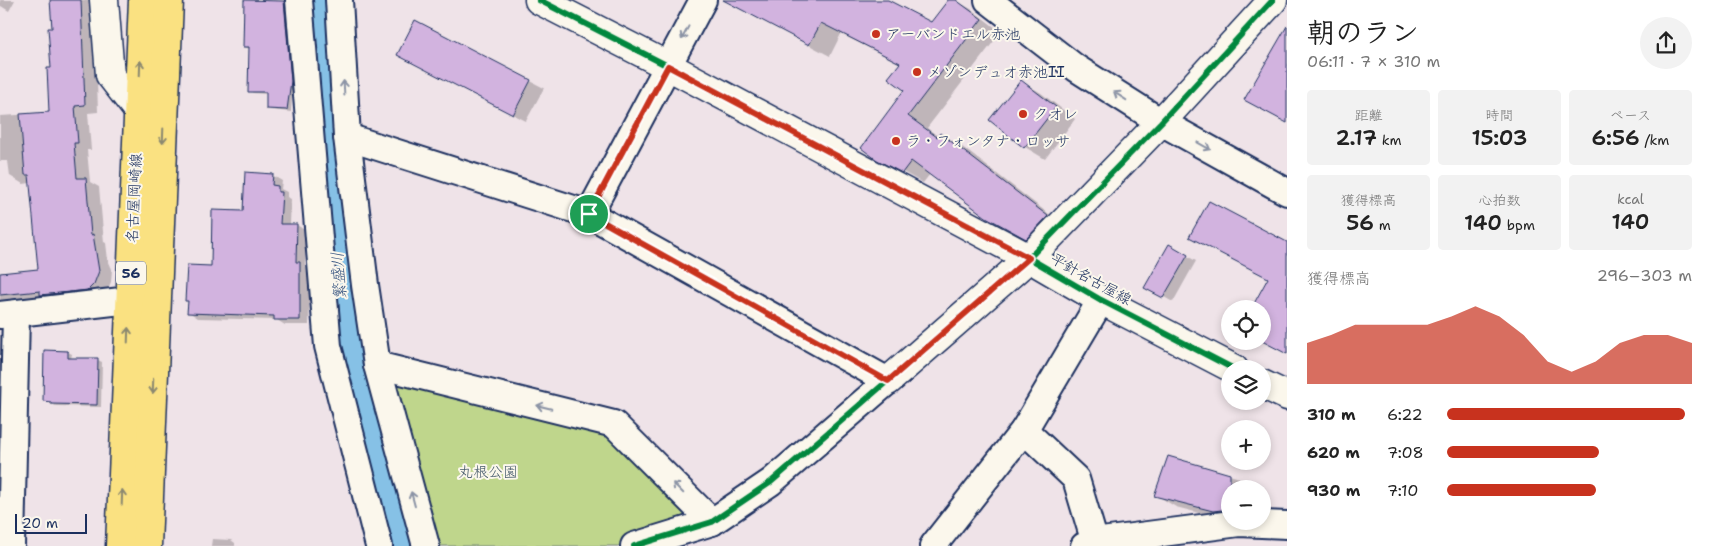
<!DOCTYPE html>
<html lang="ja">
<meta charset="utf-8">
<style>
body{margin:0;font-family:"Shantell Sans","Klee One",sans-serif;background:#f2f2f2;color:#222;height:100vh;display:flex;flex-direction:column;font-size:19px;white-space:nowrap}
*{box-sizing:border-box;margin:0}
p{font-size:16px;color:#767676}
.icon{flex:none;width:28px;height:28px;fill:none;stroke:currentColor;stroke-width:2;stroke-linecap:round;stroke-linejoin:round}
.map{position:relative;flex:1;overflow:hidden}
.panel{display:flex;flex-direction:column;background:#fff;width:425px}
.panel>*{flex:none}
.buttons{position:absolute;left:1221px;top:300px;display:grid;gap:10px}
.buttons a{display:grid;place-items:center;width:50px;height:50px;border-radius:50%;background:#fff;box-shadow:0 2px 8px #0003;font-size:25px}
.scale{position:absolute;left:15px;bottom:12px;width:72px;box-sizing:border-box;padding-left:5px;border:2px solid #1b2f5e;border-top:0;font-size:14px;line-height:18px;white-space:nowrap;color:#1b2f5e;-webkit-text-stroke:4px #fbf7ec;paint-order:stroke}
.pin{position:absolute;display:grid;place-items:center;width:42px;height:42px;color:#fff;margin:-21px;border:2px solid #fff;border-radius:50%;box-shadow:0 1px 5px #0007}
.round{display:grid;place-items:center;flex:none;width:52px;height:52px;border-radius:26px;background:#f2f2f2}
.overview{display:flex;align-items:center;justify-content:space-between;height:85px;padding:0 20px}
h1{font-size:28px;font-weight:600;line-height:38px}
.metrics{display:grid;grid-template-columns:repeat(3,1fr);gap:8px;height:85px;padding:5px 20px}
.metrics div{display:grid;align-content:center;border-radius:5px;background:#f2f2f2;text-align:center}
.metrics b{font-size:21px;font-weight:600}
.metrics small{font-size:14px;font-weight:400}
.metrics p{font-size:14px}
.chart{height:140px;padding:10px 20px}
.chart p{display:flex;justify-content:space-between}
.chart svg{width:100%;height:90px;margin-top:5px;fill:#c8321e;opacity:.7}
ul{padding:0 20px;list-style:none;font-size:16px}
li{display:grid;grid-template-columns:80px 60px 1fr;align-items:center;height:38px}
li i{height:12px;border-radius:6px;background:#c8321e}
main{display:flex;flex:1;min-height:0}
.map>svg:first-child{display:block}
</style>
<main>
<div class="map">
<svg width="1287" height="546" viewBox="0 0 1287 546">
<rect width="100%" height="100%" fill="#efe3e8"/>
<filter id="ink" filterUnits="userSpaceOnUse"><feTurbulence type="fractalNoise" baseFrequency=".02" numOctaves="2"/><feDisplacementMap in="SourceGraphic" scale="10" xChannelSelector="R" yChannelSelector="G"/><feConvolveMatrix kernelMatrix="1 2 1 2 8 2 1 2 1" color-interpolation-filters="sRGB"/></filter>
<g filter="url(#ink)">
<!-- green -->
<polygon fill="#bfd68c" stroke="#6d8275" points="381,370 613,427 702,514 619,546 430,546"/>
<!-- shadow -->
<g fill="#0003">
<polygon points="0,0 15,0 9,11 1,6 0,8"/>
<polygon points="51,0 97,0 95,17 98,112 88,113 91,150 87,150 90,182 99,187 104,242 106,243 108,260 112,269 111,282 107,291 0,303 0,273 39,270 31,183 23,184 10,176 8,161 0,161 0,116 51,113 53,29"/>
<polygon points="739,0 885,0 931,24 949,0 955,0 971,9 1001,32 927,128 939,137 941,134 961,146 1067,228 1047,249 1007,228 930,174 923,183 903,172 906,90 901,64 841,34 830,56 756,17"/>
<polygon points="284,2 288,5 294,94 292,94 291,112 271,110 267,108 267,94 253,93 249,91 250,49 244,47"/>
<polygon points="415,21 544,88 526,121 411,62"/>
<polygon points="1021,81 1041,93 1075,119 1045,159 1025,147 991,120"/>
<polygon points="272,175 282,181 281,189 287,192 287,197 291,199 290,225 297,225 306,231 305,266 310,269 309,325 285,325 277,320 198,318 189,312 189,302 187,300 213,267 244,212"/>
<polygon points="1169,246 1196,261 1173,302 1146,287"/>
<polygon points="0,335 7,339 7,420 0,420"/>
<polygon points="68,352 72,354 71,359 98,360 102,362 101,407 56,406 44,401"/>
<polygon points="1168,458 1240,478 1259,489 1230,489 1230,521 1176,507 1156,495"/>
<polygon points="212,539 231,540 235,543 235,546 211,546"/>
</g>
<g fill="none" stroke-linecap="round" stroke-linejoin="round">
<!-- river -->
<polyline stroke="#86c1e6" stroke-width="44" points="318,0 340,315 398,546"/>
</g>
<!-- building -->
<g fill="#d2b3df" stroke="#1b2f5e">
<polygon points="50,0 81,0 85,105 75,106 78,143 74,143 77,178 86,178 91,235 93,234 99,271 94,284 88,290 40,295 40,291 0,295 0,273 38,269 29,175 25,175 20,114 49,112 47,68 51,68 48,28 52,28"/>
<polygon points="244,0 284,1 291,81 287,110 266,109 266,92 248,92 249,47 243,47"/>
<polygon points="723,0 888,0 931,22 948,0 956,0 982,19 908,116 937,137 940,133 1048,216 1026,239 986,217 911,161 902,173 877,160 861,148 904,90 888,78 900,63 821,23 809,45"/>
<polygon points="415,20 531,80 513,115 397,55"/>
<polygon points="1287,26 1287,123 1244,100"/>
<polygon points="1021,80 1056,107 1024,148 989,120"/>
<polygon points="245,172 273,174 272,185 278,186 278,192 282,192 280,224 297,224 296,262 300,262 300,320 274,320 274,316 187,313 188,301 185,301 187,265 211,266 212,210 243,211"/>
<polygon points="1209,201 1287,242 1287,354 1262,341 1262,309 1251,309 1268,278 1189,237"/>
<polygon points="1169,244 1188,255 1163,298 1144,288"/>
<polygon points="44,350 68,351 68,358 98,358 97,405 51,404 51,402 43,401"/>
<polygon points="1168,456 1230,474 1230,509 1213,511 1154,496"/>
</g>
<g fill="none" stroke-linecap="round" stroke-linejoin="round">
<defs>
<g id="minor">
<polyline points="299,0 328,346 379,546"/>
<polyline points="339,0 347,137 365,285 377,365 426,546"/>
<polyline points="988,0 1076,68 1161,122 1287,192"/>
<polyline points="347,137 589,214 888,381 771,482 712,522 634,546"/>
<polyline points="589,214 703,0"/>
<polyline points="0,315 130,300"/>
<polyline points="377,365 614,424 712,522"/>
<polyline points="1024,430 1076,479 1096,546"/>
<polyline points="11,546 16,314"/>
<polyline points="933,546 1024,430 1101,300"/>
<polyline points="1084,546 1094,542 1239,523 1287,525"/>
</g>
<g id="tertiary">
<polyline points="104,0 110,75 138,111"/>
<polyline points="539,0 668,66 1029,258 1101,300 1234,369"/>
<polyline points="888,381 1029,258 1161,122 1273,0"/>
<polyline points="1262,384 1287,396"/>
</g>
<g id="primary">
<polyline points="120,546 143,0"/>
<polyline points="147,546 169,0"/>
</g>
</defs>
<!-- minor casing -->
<use href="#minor" stroke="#1b2f5e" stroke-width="30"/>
<!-- tertiary casing -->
<use href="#tertiary" stroke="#1b2f5e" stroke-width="31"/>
<!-- primary casing -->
<use href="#primary" stroke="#1b2f5e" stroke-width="31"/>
<!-- minor -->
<use href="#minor" stroke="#fbf7ec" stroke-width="26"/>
<!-- tertiary -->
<use href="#tertiary" stroke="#fbf7ec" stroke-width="28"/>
<!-- primary -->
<use href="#primary" stroke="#fae181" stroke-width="28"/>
<defs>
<g id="cycleway">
<polyline points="539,0 668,66 1029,258 1101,300 1234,369"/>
<polyline points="634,546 712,522 771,482 1029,258 1161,122 1273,0"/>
</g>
</defs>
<!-- cycleway casing -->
<use href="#cycleway" stroke="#fbf7ec" stroke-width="9"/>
<!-- cycleway -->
<use href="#cycleway" stroke="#00873e" stroke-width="6"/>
</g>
<!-- one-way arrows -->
<defs><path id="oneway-shaft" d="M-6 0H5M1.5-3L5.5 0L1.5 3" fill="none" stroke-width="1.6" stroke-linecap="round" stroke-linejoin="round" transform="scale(1.25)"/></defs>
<g stroke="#8b93a5">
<use href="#oneway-shaft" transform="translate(685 33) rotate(118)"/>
<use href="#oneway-shaft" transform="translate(344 88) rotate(-93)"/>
<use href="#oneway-shaft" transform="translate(1120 96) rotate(-147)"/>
<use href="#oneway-shaft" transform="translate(1204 146) rotate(29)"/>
<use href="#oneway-shaft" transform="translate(544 407) rotate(-166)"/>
<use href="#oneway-shaft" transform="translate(678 488) rotate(-135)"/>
<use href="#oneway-shaft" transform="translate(413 499) rotate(-105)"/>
</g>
<g stroke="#8a8870">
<use href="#oneway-shaft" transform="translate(140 68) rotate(-88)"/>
<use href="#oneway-shaft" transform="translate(163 136) rotate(92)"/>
<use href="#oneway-shaft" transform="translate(128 335) rotate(-88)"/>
<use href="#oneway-shaft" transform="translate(153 386) rotate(92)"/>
<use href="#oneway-shaft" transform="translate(122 497) rotate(-88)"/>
</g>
</g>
<g fill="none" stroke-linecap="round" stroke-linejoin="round" filter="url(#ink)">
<defs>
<polygon id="route" points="668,66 1029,258 888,381 589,214"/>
</defs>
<!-- route casing -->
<use href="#route" stroke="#fff" stroke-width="10"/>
<!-- route -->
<use href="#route" stroke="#c8321e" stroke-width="6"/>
</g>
<!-- markers -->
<g fill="#c8321e" stroke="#fbf7ec" stroke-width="2">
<circle cx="876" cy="34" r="5"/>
<circle cx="917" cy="72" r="5"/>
<circle cx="1023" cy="114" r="5"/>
<circle cx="896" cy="141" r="5"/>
</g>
<g text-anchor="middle" stroke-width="4" stroke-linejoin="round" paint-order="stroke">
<!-- shield labels -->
<rect fill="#fbf7ec" stroke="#5e6b89" stroke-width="1" x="116" y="261.5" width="30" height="23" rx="4"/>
<g font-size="14" font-weight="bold" fill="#1b2f5e">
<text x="131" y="278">56</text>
</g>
<!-- poi labels -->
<g font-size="15" fill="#1b2f5e" stroke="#fbf7ec" text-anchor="start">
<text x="886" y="39">アーバンドエル赤池</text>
<text x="927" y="77">メゾンデュオ赤池II</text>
<text x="1033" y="119">クオレ</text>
<text x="906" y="146">ラ・フォンタナ・ロッサ</text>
</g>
<!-- street labels -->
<g font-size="15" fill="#1b2f5e" stroke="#fbf7ec">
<text transform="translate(134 198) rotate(-87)" y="5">名古屋岡崎線</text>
<text transform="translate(1091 279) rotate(29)" y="5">平針名古屋線</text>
</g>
<!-- park labels -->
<g font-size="15" fill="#44596a" stroke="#fbf7ec">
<text x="488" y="477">丸根公園</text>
</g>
<!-- water labels -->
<g font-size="16" font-style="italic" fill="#365480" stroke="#fbf7ec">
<text transform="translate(338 276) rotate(-94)" y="6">繁盛川</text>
</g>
</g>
</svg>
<div class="buttons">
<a><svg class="icon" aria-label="locate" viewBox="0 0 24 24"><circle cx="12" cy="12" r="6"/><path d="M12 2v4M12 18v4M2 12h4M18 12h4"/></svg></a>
<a><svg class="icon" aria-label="layers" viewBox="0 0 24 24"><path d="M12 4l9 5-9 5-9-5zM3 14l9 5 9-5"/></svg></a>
<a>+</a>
<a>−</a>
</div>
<div class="scale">20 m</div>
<div class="pin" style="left:589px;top:214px;background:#1e9e55"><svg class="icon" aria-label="arrive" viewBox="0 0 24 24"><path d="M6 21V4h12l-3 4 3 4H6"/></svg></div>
</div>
<section class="panel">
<div class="overview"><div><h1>朝のラン</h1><p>06:11 · 7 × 310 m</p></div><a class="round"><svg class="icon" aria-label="share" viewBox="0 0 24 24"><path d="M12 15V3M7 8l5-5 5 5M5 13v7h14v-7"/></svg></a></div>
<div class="metrics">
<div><p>距離</p><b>2.17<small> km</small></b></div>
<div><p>時間</p><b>15:03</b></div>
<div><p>ペース</p><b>6:56<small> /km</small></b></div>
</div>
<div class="metrics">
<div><p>獲得標高</p><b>56<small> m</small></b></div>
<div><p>心拍数</p><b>140<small> bpm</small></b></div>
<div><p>kcal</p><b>140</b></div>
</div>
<div class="chart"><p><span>獲得標高</span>296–303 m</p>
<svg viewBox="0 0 160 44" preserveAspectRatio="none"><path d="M0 44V24L10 20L20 15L30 15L40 15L50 15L60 11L70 6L80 11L90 20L100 33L110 38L120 33L130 24L140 20L150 20L160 24V44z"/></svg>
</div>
<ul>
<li><b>310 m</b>6:22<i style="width:97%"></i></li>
<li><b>620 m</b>7:08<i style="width:62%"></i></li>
<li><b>930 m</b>7:10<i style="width:61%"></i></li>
</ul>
</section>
</main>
